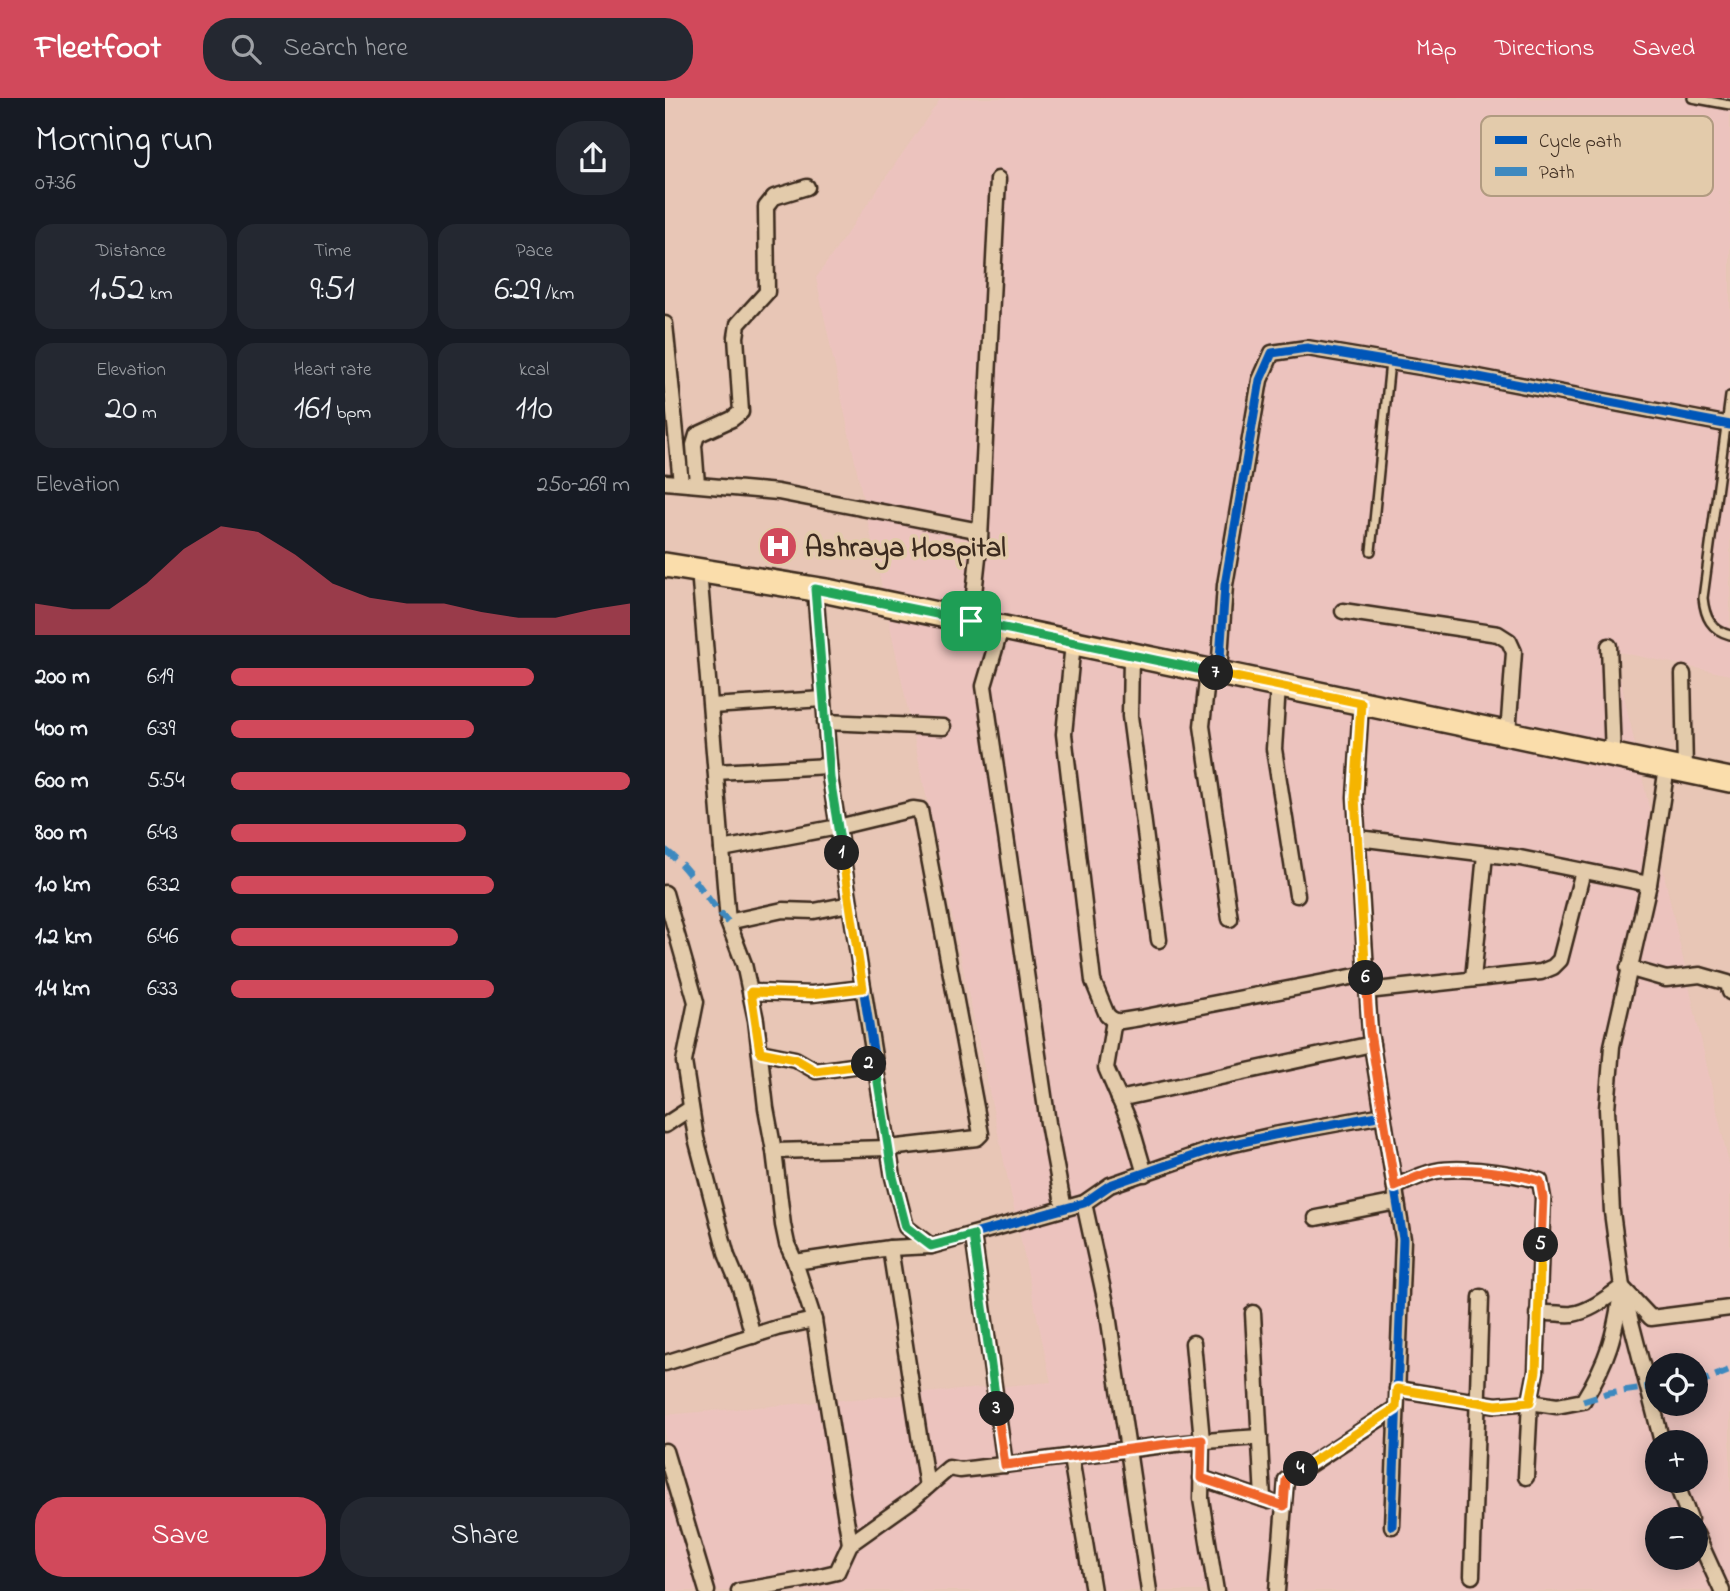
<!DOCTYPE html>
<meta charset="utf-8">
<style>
body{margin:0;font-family:"Indie Flower",sans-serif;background:#242831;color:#f1f3f6;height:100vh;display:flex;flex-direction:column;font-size:26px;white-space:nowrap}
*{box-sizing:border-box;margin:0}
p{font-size:23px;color:#9ea1a6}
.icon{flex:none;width:38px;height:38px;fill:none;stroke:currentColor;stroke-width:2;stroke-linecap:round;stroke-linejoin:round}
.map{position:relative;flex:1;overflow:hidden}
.drawer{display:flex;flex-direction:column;background:#171b24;width:665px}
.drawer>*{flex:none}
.buttons{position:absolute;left:980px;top:1255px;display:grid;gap:14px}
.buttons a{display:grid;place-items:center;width:63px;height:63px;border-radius:50%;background:#171b24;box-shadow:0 4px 18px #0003;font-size:35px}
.pin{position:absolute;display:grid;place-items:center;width:60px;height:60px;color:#fff;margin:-30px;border-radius:14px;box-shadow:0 4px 10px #0006}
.km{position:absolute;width:35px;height:35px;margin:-18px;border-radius:50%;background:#222;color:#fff;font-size:19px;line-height:35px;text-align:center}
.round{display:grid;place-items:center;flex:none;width:74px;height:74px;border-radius:28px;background:#242831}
.overview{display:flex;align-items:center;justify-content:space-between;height:119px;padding:0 35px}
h1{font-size:38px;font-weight:600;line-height:52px}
.stats{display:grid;grid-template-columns:repeat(3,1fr);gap:10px;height:119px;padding:7px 35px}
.stats div{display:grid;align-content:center;border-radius:18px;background:#242831;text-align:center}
.stats b{font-size:35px;font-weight:600}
.stats small{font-size:19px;font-weight:400}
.stats p{font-size:19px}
.chart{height:196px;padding:14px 35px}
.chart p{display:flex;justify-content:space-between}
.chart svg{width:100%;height:126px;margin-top:7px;fill:#d1495b;opacity:.7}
.primary-button{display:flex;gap:14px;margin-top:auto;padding:14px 35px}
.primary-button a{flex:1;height:80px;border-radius:28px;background:#d1495b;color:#fff;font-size:28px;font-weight:600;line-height:80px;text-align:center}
.primary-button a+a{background:#242831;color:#f1f3f6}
ul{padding:0 35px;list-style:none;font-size:23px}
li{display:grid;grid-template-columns:112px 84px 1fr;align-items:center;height:52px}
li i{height:18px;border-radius:9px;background:#d1495b}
header{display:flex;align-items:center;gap:42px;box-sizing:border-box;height:98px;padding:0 35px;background:#d1495b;color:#fff}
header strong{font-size:33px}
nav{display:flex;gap:38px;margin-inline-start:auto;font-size:24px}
.search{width:490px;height:63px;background:#242831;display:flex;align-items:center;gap:18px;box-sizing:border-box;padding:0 24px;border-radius:28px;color:#9ea1a6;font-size:26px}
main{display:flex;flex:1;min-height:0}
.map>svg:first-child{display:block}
</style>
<header>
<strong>Fleetfoot</strong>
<div class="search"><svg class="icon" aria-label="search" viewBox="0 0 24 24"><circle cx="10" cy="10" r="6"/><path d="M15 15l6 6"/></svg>Search here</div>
<nav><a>Map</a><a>Directions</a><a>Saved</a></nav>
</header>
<main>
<section class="drawer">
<div class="overview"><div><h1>Morning run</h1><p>07:36</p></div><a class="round"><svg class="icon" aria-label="share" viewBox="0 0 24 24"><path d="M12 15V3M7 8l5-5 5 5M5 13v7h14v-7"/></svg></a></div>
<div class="stats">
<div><p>Distance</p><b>1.52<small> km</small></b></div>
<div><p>Time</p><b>9:51</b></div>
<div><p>Pace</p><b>6:29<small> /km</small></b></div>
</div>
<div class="stats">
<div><p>Elevation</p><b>20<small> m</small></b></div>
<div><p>Heart rate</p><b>161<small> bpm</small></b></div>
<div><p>kcal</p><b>110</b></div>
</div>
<div class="chart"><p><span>Elevation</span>250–269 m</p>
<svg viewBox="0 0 160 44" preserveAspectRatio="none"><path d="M0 44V33L10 35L20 35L30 26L40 14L50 6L60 8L70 16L80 26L90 31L100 33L110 33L120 36L130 38L140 38L150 35L160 33V44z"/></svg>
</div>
<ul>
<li><b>200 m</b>6:19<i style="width:76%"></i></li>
<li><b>400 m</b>6:39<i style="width:61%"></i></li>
<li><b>600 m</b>5:54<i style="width:100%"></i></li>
<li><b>800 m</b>6:43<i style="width:59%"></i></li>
<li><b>1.0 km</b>6:32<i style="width:66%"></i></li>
<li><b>1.2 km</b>6:46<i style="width:57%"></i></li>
<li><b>1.4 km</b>6:33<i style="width:66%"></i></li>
</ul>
<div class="primary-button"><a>Save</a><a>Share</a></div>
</section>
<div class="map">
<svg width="1065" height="1493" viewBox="0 0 1065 1493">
<rect width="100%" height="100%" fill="#e8c6b6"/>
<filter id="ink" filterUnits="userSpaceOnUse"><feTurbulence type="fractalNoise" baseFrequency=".0143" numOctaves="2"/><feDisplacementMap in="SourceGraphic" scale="14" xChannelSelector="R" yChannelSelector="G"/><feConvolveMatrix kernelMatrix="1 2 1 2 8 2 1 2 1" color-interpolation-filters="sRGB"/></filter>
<g filter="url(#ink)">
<!-- built -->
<path fill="#ecc3be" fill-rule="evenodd" d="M276 0H1065V577L949 553 1065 1071V1493H0V1317L386 1284 151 180ZM992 1267H1031V1306H992ZM992 1344H1031V1382H992ZM992 1421H1031V1460H992Z"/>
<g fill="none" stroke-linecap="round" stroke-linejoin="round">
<defs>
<g id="service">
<polyline points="1027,0 1065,7"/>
<path d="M1065 298 1038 500C1040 519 1046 532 1065 537"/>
<polyline points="706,453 725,264"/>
</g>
<g id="minor">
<polyline points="0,226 16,385"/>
<polyline points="0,384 113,394 305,431 312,435 315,441 306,523"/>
<polyline points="32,386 29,347 32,337 67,321 76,314 71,239 73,226 102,194 101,109 109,99 142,89"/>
<polyline points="315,441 333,81"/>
<polyline points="34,472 63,824 79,866 91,922 101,1010 109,1053 118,1127 122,1146 130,1164"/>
<polyline points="150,491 165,679 228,1079 241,1129 266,1148 419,1105 445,1087 551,1050 609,1037 718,1017"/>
<polyline points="678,513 833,536 844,543 849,554 843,636"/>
<polyline points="336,530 319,588 383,1025 399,1111"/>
<polyline points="408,545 399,636 428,883 442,917 450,924 475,920 701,876"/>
<polyline points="944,548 948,658"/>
<polyline points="466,557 465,618 494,842"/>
<polyline points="543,573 537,628 565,821"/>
<polyline points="554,575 560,487 595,282 607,255 642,250 803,277 1065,327"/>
<polyline points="1018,576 1020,672"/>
<polyline points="613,588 609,651 632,797"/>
<polyline points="696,605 690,699 705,935 738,1141 727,1428"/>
<polyline points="46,608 159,601"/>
<polyline points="160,624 278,629"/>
<polyline points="51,674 164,668"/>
<polyline points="693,740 855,760 984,786"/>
<polyline points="57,751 173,729 248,711 255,712 316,1036 312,1040 224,1050 109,1053"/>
<polyline points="0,795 31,904 19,964 31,1040 62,1158 75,1189 88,1238"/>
<polyline points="63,824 118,812 149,813 185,806"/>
<polyline points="963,870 1001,881 1035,877 1063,885 1065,894"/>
<polyline points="808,881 820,756"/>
<polyline points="702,893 876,874 888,869 895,862 918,773"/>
<polyline points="86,894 147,896 198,890"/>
<polyline points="449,922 441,970 466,1028 480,1076"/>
<polyline points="95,954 130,961 151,973 210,965"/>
<polyline points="454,1001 707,946"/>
<polyline points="0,1027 26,1010"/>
<path d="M730 1089C743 1083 757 1076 771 1073 796 1068 849 1075 875 1083L878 1100 871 1273 865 1304 861 1379"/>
<polyline points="419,1105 442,1210 484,1493"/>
<polyline points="651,1120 732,1104"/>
<polyline points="308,1137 340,1367"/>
<polyline points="225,1150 262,1389"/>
<polyline points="588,1215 598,1401"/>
<path d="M872 1216C885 1213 895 1217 907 1216 926 1213 941 1200 957 1189"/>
<polyline points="149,1222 185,1446"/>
<polyline points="528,1245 537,1342 536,1401 551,1493"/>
<polyline points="0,1265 112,1230 149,1222 130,1164 225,1150 266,1148"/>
<path d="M732 1291 831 1307 865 1304 892 1308 918 1303C944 1261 950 1236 957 1189L986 1220 1065 1210"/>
<polyline points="997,1344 957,1189 947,1114 942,1011 947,948 984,786 1002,669"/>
<polyline points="0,1353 42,1493"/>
<polyline points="406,1360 428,1493"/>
<polyline points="536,1380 604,1403"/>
<polyline points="1010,1382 1025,1421"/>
<polyline points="1031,1436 1057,1493"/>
<polyline points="807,1478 816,1199"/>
<path d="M74 1493 138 1482 172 1474 185 1446 247 1402 284 1370 295 1372C395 1361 494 1345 595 1339"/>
<polyline points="612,1493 621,1382 731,1310"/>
</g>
<polyline id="primary" points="0,467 162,493 1065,682"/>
</defs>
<!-- service casing -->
<use href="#service" stroke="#3b2a1e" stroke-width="12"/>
<!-- minor casing -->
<use href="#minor" stroke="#3b2a1e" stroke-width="19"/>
<!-- primary casing -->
<use href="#primary" stroke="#3b2a1e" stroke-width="28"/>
<!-- service -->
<use href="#service" stroke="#e3cbab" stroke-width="7"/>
<!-- minor -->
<use href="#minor" stroke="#e3cbab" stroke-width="14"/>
<!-- primary -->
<use href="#primary" stroke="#faddab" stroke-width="23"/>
<!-- quiet -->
<g stroke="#3e89bf" stroke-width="7" stroke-dasharray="14 7" stroke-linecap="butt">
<path d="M0 752C25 770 41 802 63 824"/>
<polyline points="1031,1286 1065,1272"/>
<polyline points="918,1303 944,1295 992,1288"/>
</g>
<defs>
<g id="cycleway">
<polyline points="150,491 165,679 228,1079 241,1129 266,1148 419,1105 445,1087 551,1050 609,1037 718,1017"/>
<polyline points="554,575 560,487 595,282 607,255 642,250 803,277 1065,327"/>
<polyline points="696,605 690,699 705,935 738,1141 727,1428"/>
</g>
</defs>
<!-- cycleway casing -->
<use href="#cycleway" stroke="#e3cbab" stroke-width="13"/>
<!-- cycleway -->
<use href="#cycleway" stroke="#0057b8" stroke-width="9"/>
</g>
</g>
<g fill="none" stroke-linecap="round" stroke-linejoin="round" filter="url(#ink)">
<defs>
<polyline id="split-1" points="177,755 165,680 150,491 306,523"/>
<polyline id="split-2" points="177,755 198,890 147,896 86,894 95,954 130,961 151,973 204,966"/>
<polyline id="split-3" points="204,966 210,965 228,1079 241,1129 266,1148 308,1137 332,1311"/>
<path id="split-4" d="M332 1311 340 1367C405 1360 471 1349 537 1342L536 1380 619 1408 621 1382 636 1371"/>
<polyline id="split-5" points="636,1371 731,1310 732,1291 831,1307 865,1304 871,1273 876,1147"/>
<path id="split-6" d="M701 880 705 935 730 1089C743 1083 757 1076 771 1073 797 1068 849 1075 875 1083L878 1100 876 1147"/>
<polyline id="split-7" points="551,575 696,605 690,699 701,880"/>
<polyline id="split-8" points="306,523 551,575"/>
</defs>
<!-- split-1 casing -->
<use href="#split-1" stroke="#fff" stroke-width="14"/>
<!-- split-2 casing -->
<use href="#split-2" stroke="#fff" stroke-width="14"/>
<!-- split-3 casing -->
<use href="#split-3" stroke="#fff" stroke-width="14"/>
<!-- split-4 casing -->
<use href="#split-4" stroke="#fff" stroke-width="14"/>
<!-- split-5 casing -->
<use href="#split-5" stroke="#fff" stroke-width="14"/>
<!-- split-6 casing -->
<use href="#split-6" stroke="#fff" stroke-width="14"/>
<!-- split-7 casing -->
<use href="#split-7" stroke="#fff" stroke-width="14"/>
<!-- split-8 casing -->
<use href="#split-8" stroke="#fff" stroke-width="14"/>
<!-- split-1 -->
<use href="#split-1" stroke="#22a559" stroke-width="9"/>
<!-- split-2 -->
<use href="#split-2" stroke="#f5b400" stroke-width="9"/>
<!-- split-3 -->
<use href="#split-3" stroke="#22a559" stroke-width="9"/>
<!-- split-4 -->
<use href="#split-4" stroke="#f0652b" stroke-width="9"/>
<!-- split-5 -->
<use href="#split-5" stroke="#f5b400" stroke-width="9"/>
<!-- split-6 -->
<use href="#split-6" stroke="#f0652b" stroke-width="9"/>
<!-- split-7 -->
<use href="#split-7" stroke="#f5b400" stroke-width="9"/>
<!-- split-8 -->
<use href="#split-8" stroke="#22a559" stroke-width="9"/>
</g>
<!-- icons -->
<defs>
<symbol id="hospital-disc" viewBox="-11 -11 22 22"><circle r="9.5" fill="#d1495b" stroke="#e3cbab"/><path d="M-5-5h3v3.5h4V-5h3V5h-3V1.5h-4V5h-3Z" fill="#fff"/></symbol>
</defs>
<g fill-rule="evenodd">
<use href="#hospital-disc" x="91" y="426" width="44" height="44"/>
</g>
<g text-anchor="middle" stroke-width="7" stroke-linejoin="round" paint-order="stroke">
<!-- poi labels -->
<g font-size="28" font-weight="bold" fill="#3b2a1e" stroke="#e3cbab" text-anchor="start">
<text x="140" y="458">Ashraya Hospital</text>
</g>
</g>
<!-- legend -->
<rect x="816" y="18" width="232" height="80" rx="10" fill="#e3cbab" stroke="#b19b81" stroke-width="2"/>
<rect x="830" y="38" width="32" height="8" fill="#0057b8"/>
<rect x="830" y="69" width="32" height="9" fill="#3e89bf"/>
<g font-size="19" fill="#3b2a1e">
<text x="874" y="49">Cycle path</text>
<text x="874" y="80">Path</text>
</g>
</svg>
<div class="buttons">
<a><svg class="icon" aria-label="locate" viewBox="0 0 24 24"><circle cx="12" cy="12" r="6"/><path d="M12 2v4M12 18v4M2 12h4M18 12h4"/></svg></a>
<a>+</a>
<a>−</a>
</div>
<div class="pin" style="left:306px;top:523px;background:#1e9e55"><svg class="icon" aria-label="arrive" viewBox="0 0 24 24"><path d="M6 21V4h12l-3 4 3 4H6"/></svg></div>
<b class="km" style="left:177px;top:755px">1</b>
<b class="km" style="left:204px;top:966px">2</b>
<b class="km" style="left:332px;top:1311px">3</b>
<b class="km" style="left:636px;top:1371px">4</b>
<b class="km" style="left:876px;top:1147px">5</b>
<b class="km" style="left:701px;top:880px">6</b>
<b class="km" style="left:551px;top:575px">7</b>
</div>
</main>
